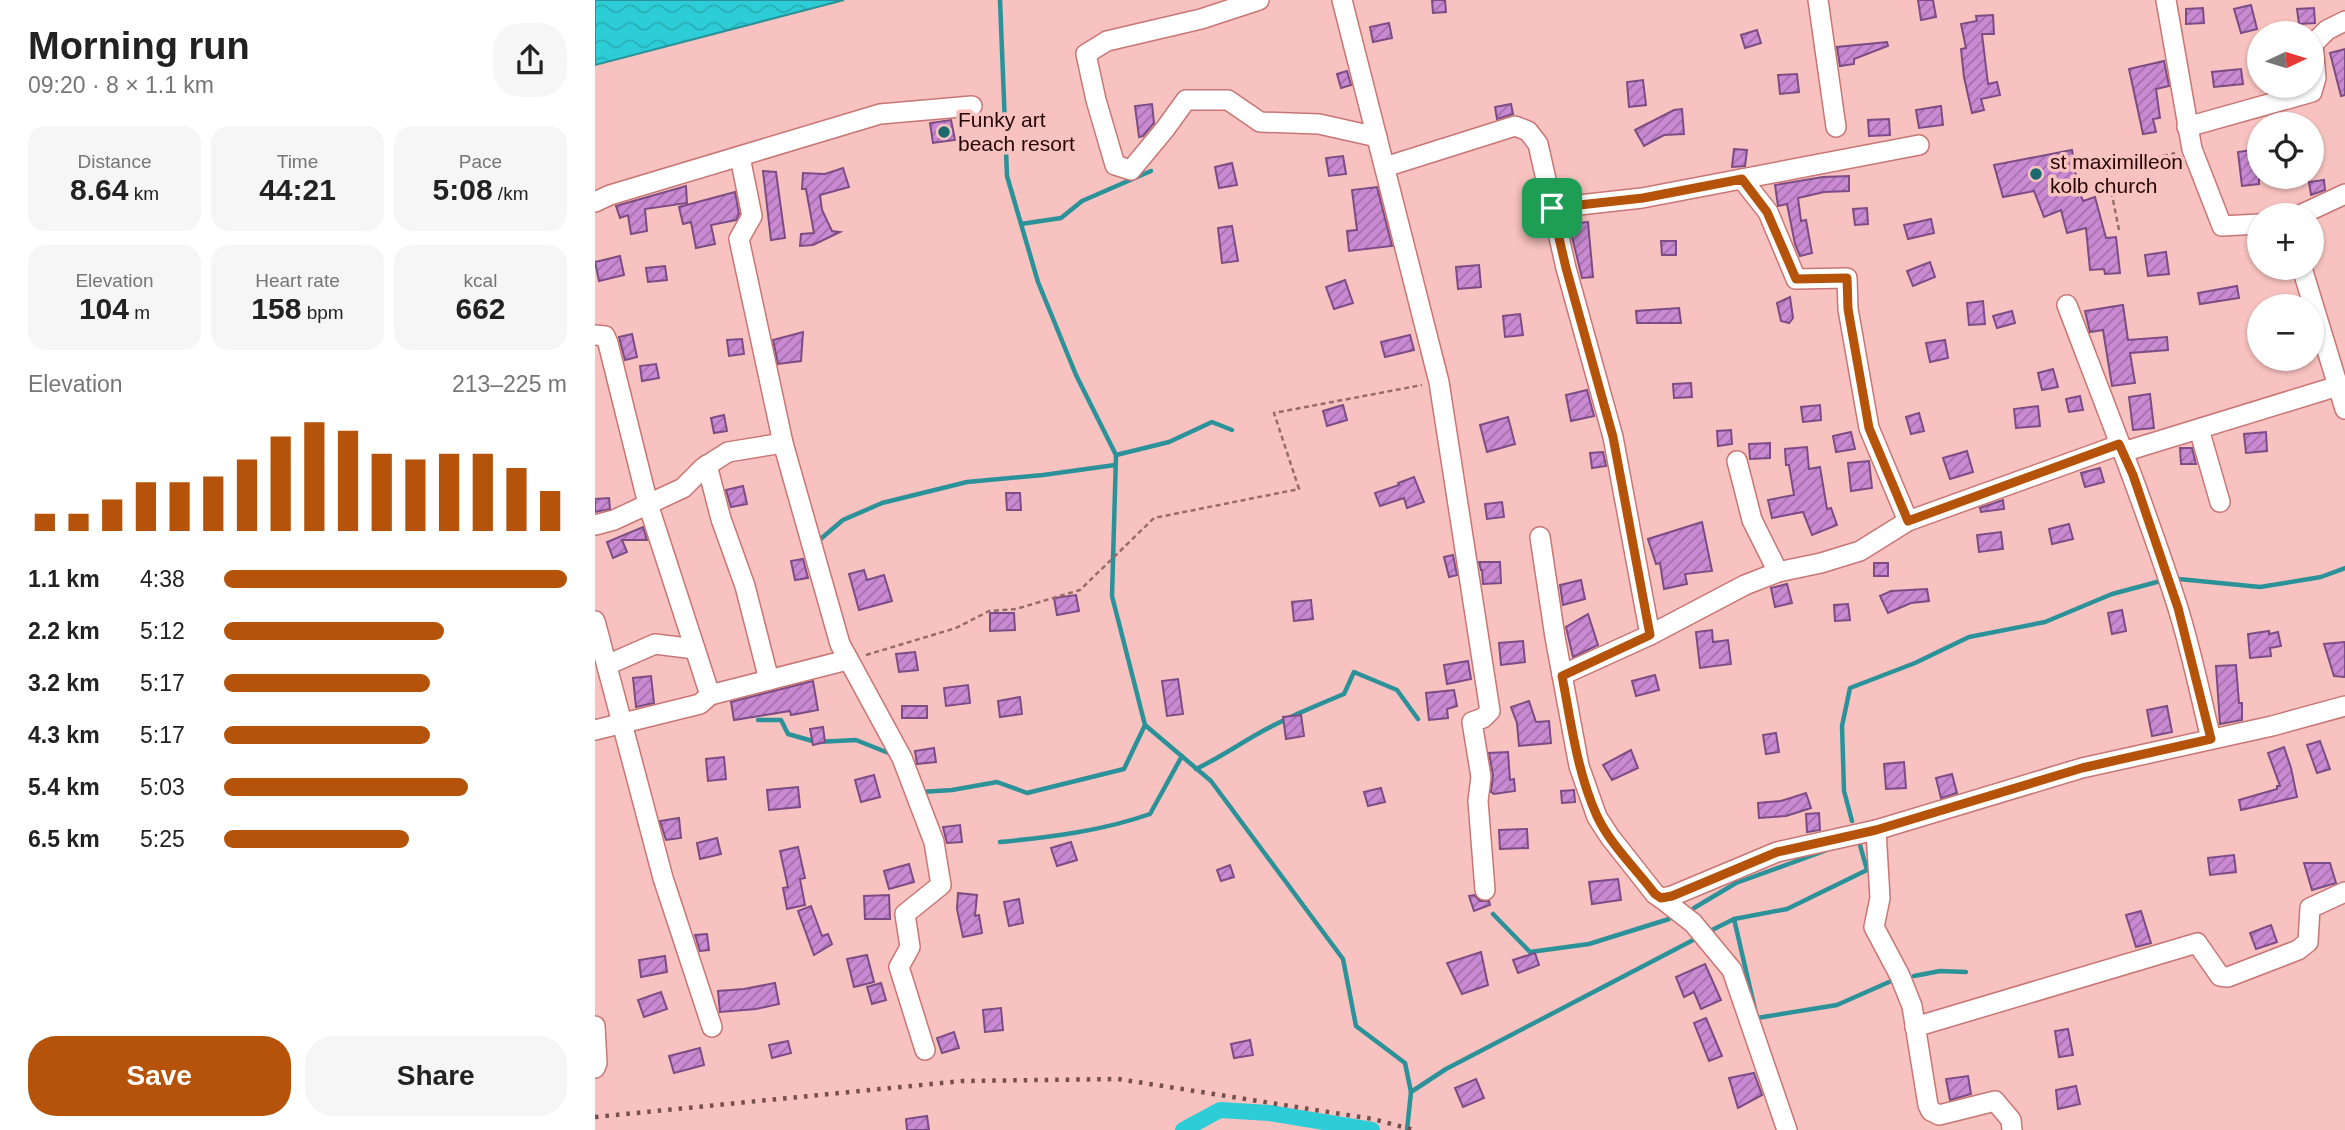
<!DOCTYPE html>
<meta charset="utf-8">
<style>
body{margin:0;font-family:Helvetica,sans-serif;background:#f6f6f6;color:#222;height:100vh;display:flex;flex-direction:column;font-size:26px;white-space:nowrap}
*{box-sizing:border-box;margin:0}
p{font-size:23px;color:#767676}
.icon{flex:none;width:38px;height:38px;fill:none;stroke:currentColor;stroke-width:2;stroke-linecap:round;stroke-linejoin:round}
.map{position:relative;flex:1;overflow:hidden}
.drawer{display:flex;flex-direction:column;background:#fff;width:595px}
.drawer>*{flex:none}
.needle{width:46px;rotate:86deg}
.fabs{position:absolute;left:1652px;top:21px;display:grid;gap:14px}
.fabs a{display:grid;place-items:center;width:77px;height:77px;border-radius:50%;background:#fff;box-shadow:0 2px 5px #0004;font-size:35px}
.pin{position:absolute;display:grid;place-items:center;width:60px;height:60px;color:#fff;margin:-30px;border-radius:14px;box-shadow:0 4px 10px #0006}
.round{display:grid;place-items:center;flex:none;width:74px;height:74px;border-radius:28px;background:#f6f6f6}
.overview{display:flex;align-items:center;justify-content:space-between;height:119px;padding:0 28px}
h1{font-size:38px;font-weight:700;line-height:52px}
.stats{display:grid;grid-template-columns:repeat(3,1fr);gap:10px;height:119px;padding:7px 28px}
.stats div{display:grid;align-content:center;border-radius:18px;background:#f6f6f6;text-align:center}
.stats b{font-size:30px;font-weight:700}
.stats small{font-size:19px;font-weight:400}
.stats p{font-size:19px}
.chart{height:196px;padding:14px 28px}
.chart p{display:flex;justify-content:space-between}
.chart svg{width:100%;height:126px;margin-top:7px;stroke:#b45309;stroke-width:6}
.action{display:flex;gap:14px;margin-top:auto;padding:14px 28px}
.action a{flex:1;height:80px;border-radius:28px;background:#b45309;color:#fff;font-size:28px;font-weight:700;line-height:80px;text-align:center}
.action a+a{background:#f6f6f6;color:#222}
ul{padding:0 28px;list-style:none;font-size:23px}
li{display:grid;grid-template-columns:112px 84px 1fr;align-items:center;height:52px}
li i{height:18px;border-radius:9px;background:#b45309}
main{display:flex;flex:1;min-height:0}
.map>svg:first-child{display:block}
</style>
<main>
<section class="drawer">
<div class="overview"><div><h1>Morning run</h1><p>09:20 · 8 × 1.1 km</p></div><a class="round"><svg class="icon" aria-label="share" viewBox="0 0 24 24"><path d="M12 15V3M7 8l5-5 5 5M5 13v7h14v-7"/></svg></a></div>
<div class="stats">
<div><p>Distance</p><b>8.64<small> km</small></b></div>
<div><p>Time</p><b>44:21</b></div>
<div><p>Pace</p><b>5:08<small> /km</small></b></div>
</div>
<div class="stats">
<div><p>Elevation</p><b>104<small> m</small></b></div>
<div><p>Heart rate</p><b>158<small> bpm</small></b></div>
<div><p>kcal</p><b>662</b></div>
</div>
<div class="chart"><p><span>Elevation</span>213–225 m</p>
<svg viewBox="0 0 160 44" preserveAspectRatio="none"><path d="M5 44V38M15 44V38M25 44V33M35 44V27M45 44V27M55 44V25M65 44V19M75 44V11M85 44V6M95 44V9M105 44V17M115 44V19M125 44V17M135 44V17M145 44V22M155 44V30"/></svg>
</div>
<ul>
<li><b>1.1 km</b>4:38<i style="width:100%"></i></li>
<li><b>2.2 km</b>5:12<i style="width:64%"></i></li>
<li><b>3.2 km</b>5:17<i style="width:60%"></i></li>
<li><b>4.3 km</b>5:17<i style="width:60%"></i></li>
<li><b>5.4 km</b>5:03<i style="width:71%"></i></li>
<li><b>6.5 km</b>5:25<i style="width:54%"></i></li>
</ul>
<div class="action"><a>Save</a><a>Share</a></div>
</section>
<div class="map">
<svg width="1750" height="1130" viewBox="0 0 1750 1130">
<defs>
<pattern id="water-waves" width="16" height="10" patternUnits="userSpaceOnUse" patternTransform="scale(1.75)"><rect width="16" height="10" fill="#2dcdd7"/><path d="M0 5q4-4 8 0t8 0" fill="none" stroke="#28afb7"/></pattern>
<pattern id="building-hatch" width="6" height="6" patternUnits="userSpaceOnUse" patternTransform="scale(1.75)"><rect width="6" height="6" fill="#c98ad3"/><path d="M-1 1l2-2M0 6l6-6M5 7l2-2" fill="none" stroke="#a36fa9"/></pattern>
</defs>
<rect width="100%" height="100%" fill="#f7c2bf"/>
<!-- water -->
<polygon fill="url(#water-waves)" stroke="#2b9299" stroke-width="2" points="0,0 249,0 0,65"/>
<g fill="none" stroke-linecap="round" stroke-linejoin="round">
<!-- stream -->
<g stroke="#2b9299" stroke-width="4.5">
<polyline points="405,0 412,176 443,282 481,375 521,455 517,596 550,725 616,781 748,959 761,1026 810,1063 816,1092 812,1130"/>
<polyline points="426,224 466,218 487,201 556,171"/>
<polyline points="521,455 574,442 617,422 637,430"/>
<polyline points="222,542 248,520 287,503 372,482 448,475 520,465"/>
<polyline points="1584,579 1665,587 1726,577 1750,568"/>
<polyline points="163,720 186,720 193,734 221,742 261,740 296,754"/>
<path d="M601 769C624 758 638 748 659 736 688 719 718 707 749 694L759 672 802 690 823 719"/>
<polyline points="326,792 357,790 402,782 432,793 529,769 550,725"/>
<polyline points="1257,821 1249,791 1247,726 1255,688 1320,663 1374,637 1450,622 1517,594 1562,582"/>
<path d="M405 842C456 837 507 831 555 814L587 756"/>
<polyline points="1099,908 1141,883 1232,850"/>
<polyline points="898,914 935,952 994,944 1074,919"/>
<polyline points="1139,919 1162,1018 1242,1005 1294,982"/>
<polyline points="1113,932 1139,919 1192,909 1272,870 1265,845"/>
<polyline points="1319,976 1345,971 1371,972"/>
<polyline points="816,1092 851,1069 1102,938"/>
</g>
<!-- canal -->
<polyline stroke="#2dcdd7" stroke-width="16" points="588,1130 625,1110 674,1113 777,1130"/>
</g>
<!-- building -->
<g fill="url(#building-hatch)" stroke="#7c4c84" stroke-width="2">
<polygon points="837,0 850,0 851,12 838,13"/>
<polygon points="1323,0 1338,0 1341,17 1326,20"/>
<polygon points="1656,5 1662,29 1646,33 1639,9"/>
<polygon points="1608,8 1609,23 1591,24 1591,9"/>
<polygon points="1719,8 1720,23 1704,24 1702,9"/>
<polygon points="1398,15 1399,34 1387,34 1393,84 1402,82 1405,95 1386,99 1389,110 1377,113 1369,77 1366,49 1371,48 1366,24 1382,21 1381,16"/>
<polygon points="794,23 797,38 778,42 775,27"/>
<polygon points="1162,30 1166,43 1150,48 1146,35"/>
<polygon points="1292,42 1293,46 1259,59 1259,64 1245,66 1242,47"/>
<polygon points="1750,49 1750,95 1746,96 1735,53"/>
<polygon points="1569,61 1574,86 1561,89 1565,118 1558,119 1561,132 1548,134 1534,69"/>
<polygon points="1646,69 1648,84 1619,87 1617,72"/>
<polygon points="752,71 756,85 746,88 742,74"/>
<polygon points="1202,74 1204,92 1185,94 1183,75"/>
<polygon points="1048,80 1051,105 1034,107 1032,82"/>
<polygon points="557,104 559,123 548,136 544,137 540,106"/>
<polygon points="916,104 918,114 902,119 900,107"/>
<polygon points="1346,106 1348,125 1324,128 1321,110"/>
<polygon points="1087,109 1089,134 1069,135 1049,146 1040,130 1079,110"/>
<polygon points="1294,119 1295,135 1274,136 1273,120"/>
<polygon points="356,120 360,140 338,143 335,123"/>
<polygon points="1139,149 1152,150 1150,166 1137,167"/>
<polygon points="1664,149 1664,184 1647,186 1643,152"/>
<polygon points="1477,150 1483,189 1488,201 1500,197 1511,238 1521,237 1525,273 1510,274 1509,269 1495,270 1491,228 1472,233 1466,210 1449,217 1439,191 1408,197 1399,165"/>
<polygon points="748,156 751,174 734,176 731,158"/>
<polygon points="637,163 642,185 624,188 620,167"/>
<polygon points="248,168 254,187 225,195 227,210 237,231 245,232 218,245 205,246 206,234 219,233 211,189 207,189 208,173 230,174"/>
<polygon points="168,171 181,172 190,238 176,240"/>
<polygon points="1254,176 1254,191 1229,192 1203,198 1206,221 1211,220 1217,253 1205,256 1200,244 1192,204 1183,206 1180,185 1228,177"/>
<polygon points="1729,180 1730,190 1716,195 1714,182"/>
<polygon points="91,186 92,203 50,209 52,231 36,234 33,215 25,218 21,206"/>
<polygon points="782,187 797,246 754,251 752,231 762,230 757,190"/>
<polygon points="140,192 144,214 141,220 116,225 120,244 101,248 96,222 88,224 84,207"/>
<polygon points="1272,208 1273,224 1260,225 1258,209"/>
<polygon points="1336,219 1339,233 1313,239 1309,225"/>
<polygon points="993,222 998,277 987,278 974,224"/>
<polygon points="637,226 643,261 627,263 623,228"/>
<polygon points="1066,241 1081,241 1081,255 1067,255"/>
<polygon points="1571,252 1574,274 1553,276 1550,255"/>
<polygon points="25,256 29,275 4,281 0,262"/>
<polygon points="1335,262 1340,277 1318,286 1312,271"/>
<polygon points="884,265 886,287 863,289 861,267"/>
<polygon points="70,266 72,280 53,282 51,268"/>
<polygon points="750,280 758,303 739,309 731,287"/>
<polygon points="1642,286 1644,298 1605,304 1603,293"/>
<polygon points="1195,297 1198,318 1194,323 1186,321 1182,303"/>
<polygon points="1388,301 1390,324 1374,325 1372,303"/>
<polygon points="1528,305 1533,340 1572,337 1573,350 1535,353 1540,383 1517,386 1508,330 1495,332 1490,311"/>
<polygon points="1084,308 1086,323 1042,323 1041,311"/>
<polygon points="1417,311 1420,323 1402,328 1398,316"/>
<polygon points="925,314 928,335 910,337 908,316"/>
<polygon points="208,332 206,361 183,364 178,340"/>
<polygon points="37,334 42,357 30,360 24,337"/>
<polygon points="815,335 819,350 790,357 786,342"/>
<polygon points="147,339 149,354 134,356 132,340"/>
<polygon points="1350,340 1353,358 1335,362 1331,343"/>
<polygon points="61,364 64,378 47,381 45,366"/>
<polygon points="1458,369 1463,387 1447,390 1443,373"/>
<polygon points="1096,383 1097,397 1079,398 1078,384"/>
<polygon points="992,390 999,416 976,421 971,395"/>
<polygon points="1555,394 1559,428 1538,430 1534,397"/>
<polygon points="1485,396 1488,410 1474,412 1471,399"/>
<polygon points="748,405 752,420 732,426 728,411"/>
<polygon points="1225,405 1226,420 1208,422 1206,407"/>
<polygon points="1443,406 1445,426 1421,428 1419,409"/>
<polygon points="1324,413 1329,431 1316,434 1311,417"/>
<polygon points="129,415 132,431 119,433 116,418"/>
<polygon points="913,417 920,444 892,452 885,425"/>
<polygon points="1136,430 1137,444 1123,446 1122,431"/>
<polygon points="1256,432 1260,449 1241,452 1238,436"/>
<polygon points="1671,432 1672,451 1651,453 1649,434"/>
<polygon points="1175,443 1175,458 1155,459 1154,444"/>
<polygon points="1212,447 1214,469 1225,467 1232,509 1236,508 1242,525 1217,535 1208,512 1177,518 1173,500 1199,495 1194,465 1191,465 1190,449"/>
<polygon points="1585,448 1597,448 1601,464 1586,464"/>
<polygon points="1372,451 1378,472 1355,479 1348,458"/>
<polygon points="1008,452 1011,466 997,468 995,453"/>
<polygon points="1274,461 1277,488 1256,491 1253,463"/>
<polygon points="1505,468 1509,482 1490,487 1486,473"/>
<polygon points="819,477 829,502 812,508 809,498 785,506 780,493 804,485 803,483"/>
<polygon points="148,486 152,504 136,507 131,490"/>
<polygon points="411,493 425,493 426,510 412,510"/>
<polygon points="14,498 15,509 0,512 0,499"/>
<polygon points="1408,500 1409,509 1386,512 1385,508"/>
<polygon points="907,502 909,517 892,519 890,504"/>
<polygon points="1107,522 1117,571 1090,574 1092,584 1069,589 1065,563 1061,564 1053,539"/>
<polygon points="1474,524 1478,539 1457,544 1454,529"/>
<polygon points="48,527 52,540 27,540 32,552 18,558 12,542"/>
<polygon points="1406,532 1408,549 1384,552 1382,535"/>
<polygon points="858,555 862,575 854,577 849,557"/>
<polygon points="208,559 213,578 200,580 196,561"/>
<polygon points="884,562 905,562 906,583 888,584 887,570 886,570"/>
<rect x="1279" y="563" width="14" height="13"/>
<polygon points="269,570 272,580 289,575 297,601 264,610 254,574"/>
<polygon points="986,580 990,599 968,605 965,585"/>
<polygon points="1192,584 1197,603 1180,607 1176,588"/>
<polygon points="1332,589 1334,601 1316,603 1293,613 1285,596 1296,591"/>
<polygon points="481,595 484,611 462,615 459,598"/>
<polygon points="716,600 718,619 699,621 697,602"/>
<polygon points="1253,604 1255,620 1240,621 1239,605"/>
<polygon points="1527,610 1531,631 1517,634 1513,613"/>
<polygon points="395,613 419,613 420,630 395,631"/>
<polygon points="993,614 1003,645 978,657 971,627"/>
<polygon points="1117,630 1118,642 1133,640 1136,664 1105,668 1101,632"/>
<polygon points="1674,631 1674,634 1683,632 1686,646 1675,648 1676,656 1655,658 1653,634"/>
<polygon points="928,641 930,662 906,665 904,643"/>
<polygon points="1750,642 1750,677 1739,676 1729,644"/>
<polygon points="320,652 323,670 304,672 301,654"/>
<polygon points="873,661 876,679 852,684 849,665"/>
<polygon points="1641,665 1644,703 1647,703 1647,720 1625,724 1621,666"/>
<polygon points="1060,675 1064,690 1041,696 1037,681"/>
<polygon points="56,676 59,703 41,707 38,678"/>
<polygon points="583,679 588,714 572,716 567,681"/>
<polygon points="218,681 223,710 196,715 195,711 139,720 136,702"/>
<polygon points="373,685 375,703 351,706 349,688"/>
<polygon points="859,690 862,706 852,709 853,718 834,720 831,693"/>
<polygon points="425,697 427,714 405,717 403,701"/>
<polygon points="934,701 941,722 954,721 956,743 924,746 922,723 916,707"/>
<rect x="307" y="706" width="25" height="12"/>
<polygon points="1572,706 1577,732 1557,736 1552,710"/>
<polygon points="706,715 709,736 691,739 688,717"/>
<polygon points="228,727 230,742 218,745 215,729"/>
<polygon points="1181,733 1184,752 1171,754 1168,735"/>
<polygon points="1725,741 1735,769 1722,773 1712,745"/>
<polygon points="1689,747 1696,768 1702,797 1646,810 1644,800 1682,789 1682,786 1685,786 1673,753"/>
<polygon points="339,748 341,762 322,764 320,751"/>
<polygon points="1036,750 1043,768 1017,780 1008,765"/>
<polygon points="913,752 915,780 919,779 920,791 899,794 896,792 898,775 894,753"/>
<polygon points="129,757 131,779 113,781 111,759"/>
<polygon points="1309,762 1311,788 1291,789 1289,764"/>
<polygon points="1357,774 1362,793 1346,798 1341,778"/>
<polygon points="279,775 285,797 266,802 260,780"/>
<polygon points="203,787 205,807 174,810 172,790"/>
<polygon points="786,788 790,802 773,806 769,792"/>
<polygon points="979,790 980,802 967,803 966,791"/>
<polygon points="1211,793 1216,808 1191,816 1164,818 1163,803 1186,801"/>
<polygon points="1224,813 1225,830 1212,832 1211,814"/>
<polygon points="84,818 86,838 71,840 65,821"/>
<polygon points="365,825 367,842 352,843 348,827"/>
<polygon points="932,829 933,848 905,849 904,830"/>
<polygon points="122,838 126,854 105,859 102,843"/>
<polygon points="476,842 482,860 462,866 456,848"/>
<polygon points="203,847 210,878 205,879 210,905 192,909 188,888 193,887 185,851"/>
<polygon points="1639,855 1641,872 1615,875 1613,858"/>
<polygon points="1709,863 1735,863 1741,883 1717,890"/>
<polygon points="314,864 319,882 294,889 289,871"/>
<polygon points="635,865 639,877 626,881 622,870"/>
<polygon points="1023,879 1026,900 997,904 994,882"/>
<polygon points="363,893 382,895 380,916 384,915 387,933 368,937 362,909"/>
<polygon points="294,895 295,919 270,919 269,896"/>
<polygon points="879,895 885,901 894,901 895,905 879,911 874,896"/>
<polygon points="424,899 428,923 414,926 409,902"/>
<polygon points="216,906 227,936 233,934 237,944 219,955 203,911"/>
<polygon points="1546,911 1556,943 1541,947 1531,915"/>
<polygon points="1676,925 1682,942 1661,949 1655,933"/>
<polygon points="112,934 114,950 105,951 100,935"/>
<polygon points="886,952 893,985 867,994 852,963"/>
<polygon points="940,953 944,965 923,973 918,960"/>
<polygon points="272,955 279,982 259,987 252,959"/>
<polygon points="70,956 72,972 46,977 44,960"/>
<polygon points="1110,964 1126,1000 1106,1009 1099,992 1089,997 1081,977"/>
<polygon points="180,983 184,1004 161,1009 125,1012 123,991 149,989"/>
<polygon points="286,983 291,1000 277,1004 272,987"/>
<polygon points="66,992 72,1009 49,1017 43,1000"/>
<polygon points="406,1008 408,1030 390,1032 388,1010"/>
<polygon points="1111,1018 1127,1056 1114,1061 1099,1023"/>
<polygon points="1473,1029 1478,1055 1464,1057 1460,1031"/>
<polygon points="359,1032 364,1048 347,1053 342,1038"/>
<polygon points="655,1040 658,1055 639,1058 636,1044"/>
<polygon points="193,1041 196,1053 177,1058 174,1045"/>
<polygon points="105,1048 109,1065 79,1073 74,1056"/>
<polygon points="1159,1073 1167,1095 1143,1108 1134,1078"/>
<polygon points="1373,1076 1376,1094 1355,1100 1351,1079"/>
<polygon points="881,1079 889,1098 868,1107 860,1088"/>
<polygon points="1481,1086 1485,1104 1463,1109 1461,1090"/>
<polygon points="332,1116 334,1130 312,1130 311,1119"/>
</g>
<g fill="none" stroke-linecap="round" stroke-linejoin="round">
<defs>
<g id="minor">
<polyline points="664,0 606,19 512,41 491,54 501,100 520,165 536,170 570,129 591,100 633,100 665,122 724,124 782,137"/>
<polyline points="747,0 844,382 895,711 888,718 877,722 886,777 883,801 890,890"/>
<polyline points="1223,0 1241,127"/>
<polyline points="1571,0 1597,149 1627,226 1664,224"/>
<polyline points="1592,127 1717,92 1721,78 1718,44 1732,30 1750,21"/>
<polyline points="145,157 157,216 144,239 188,443 245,644 307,758 339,842 346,885 310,914 315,947 304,967 330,1050"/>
<polyline points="790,167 920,126 933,131 943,144 971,268 1018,437 1055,635 967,675"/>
<polyline points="1147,179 1173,212 1201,279 1252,278 1253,309 1274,428 1313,521"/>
<polyline points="0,202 15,195 285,114 377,106"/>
<polyline points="957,208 1047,198 1324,145"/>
<polyline points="1705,215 1750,194"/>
<polyline points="1707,268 1750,409"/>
<path d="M1472 305C1510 405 1549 503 1582 605 1596 649 1605 694 1616 739"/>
<polyline points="0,335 10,336 13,343 53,504 115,695 105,704 0,730"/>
<polyline points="1604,429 1625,502"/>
<polyline points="1528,452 1743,386"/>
<polyline points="1142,461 1157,520 1183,572"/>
<polyline points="112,465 126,519 150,586 174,680"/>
<polyline points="0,525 19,520 88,488 108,468 133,452 188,443"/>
<polyline points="945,537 960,637 984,766 1002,817 1015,837 1060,894 1066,898 1077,896 1182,852 1281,830 1487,768 1677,726 1750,706"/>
<polyline points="0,621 68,878 117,1027"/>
<polyline points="1055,635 1150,585 1183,572 1226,563 1265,551 1313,521 1524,445"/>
<polyline points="12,665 60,644 100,649"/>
<polyline points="115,695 252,660"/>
<polyline points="1281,830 1285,898 1279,927 1305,976 1317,1006 1333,1105 1336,1111 1344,1115 1400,1101 1416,1120 1417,1130"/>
<polyline points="1066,898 1098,923 1137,970 1192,1130"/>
<polyline points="0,1026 2,1063 0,1068"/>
<polyline points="1320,1027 1602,943 1625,976 1633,977 1703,950 1713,942 1715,908 1750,892"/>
</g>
</defs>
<!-- minor casing -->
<use href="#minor" stroke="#c87674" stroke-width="22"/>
<!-- path -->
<g stroke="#976c6b" stroke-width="2.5" stroke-dasharray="5 3.5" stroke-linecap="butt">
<polyline points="1524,230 1512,170 1580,153"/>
<polyline points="271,655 361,628 394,611 421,609 485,590 559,518 704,489 679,413 827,385"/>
</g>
<!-- minor -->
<use href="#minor" stroke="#fff" stroke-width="19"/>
<!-- rail -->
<polyline stroke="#754e4e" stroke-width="4.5" stroke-dasharray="3.5 7" stroke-linecap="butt" points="0,1117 367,1081 523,1079 778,1119 819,1130"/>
</g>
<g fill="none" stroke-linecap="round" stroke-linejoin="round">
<defs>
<path id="route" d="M1147 179 1172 212 1201 279 1252 278 1253 309 1274 428 1313 521 1524 444 1538 475 1583 608 1616 739 1487 768 1281 830 1182 852 1077 896 1066 898 1060 894C1041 869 1015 844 1002 816 982 772 976 722 967 676L1055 635 1018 437 971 268 957 208 1048 198Z"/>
</defs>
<!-- route casing -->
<use href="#route" stroke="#fff" stroke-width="14"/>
<!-- route -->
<use href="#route" stroke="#b45309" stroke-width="9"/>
</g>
<!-- markers -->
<g fill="#1c696e" stroke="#f7c2bf" stroke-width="2.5">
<circle cx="349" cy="132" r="7"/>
<circle cx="1441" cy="174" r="7"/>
</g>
<g text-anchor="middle" stroke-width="7" stroke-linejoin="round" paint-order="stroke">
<!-- poi labels -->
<g font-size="21" fill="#260809" stroke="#f7c2bf" text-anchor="start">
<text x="363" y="127">Funky art<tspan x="363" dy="24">beach resort</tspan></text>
<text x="1455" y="169">st maximilleon<tspan x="1455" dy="24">kolb church</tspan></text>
</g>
</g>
</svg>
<div class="fabs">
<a><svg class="needle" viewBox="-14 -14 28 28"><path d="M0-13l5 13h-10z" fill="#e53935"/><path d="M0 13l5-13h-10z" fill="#767676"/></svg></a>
<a><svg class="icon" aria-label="locate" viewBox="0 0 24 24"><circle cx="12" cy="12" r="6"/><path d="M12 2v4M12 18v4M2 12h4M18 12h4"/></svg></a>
<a>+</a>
<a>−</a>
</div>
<div class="pin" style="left:957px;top:208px;background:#1e9e55"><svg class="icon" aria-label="arrive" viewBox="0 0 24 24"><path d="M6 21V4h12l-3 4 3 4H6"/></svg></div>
</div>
</main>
